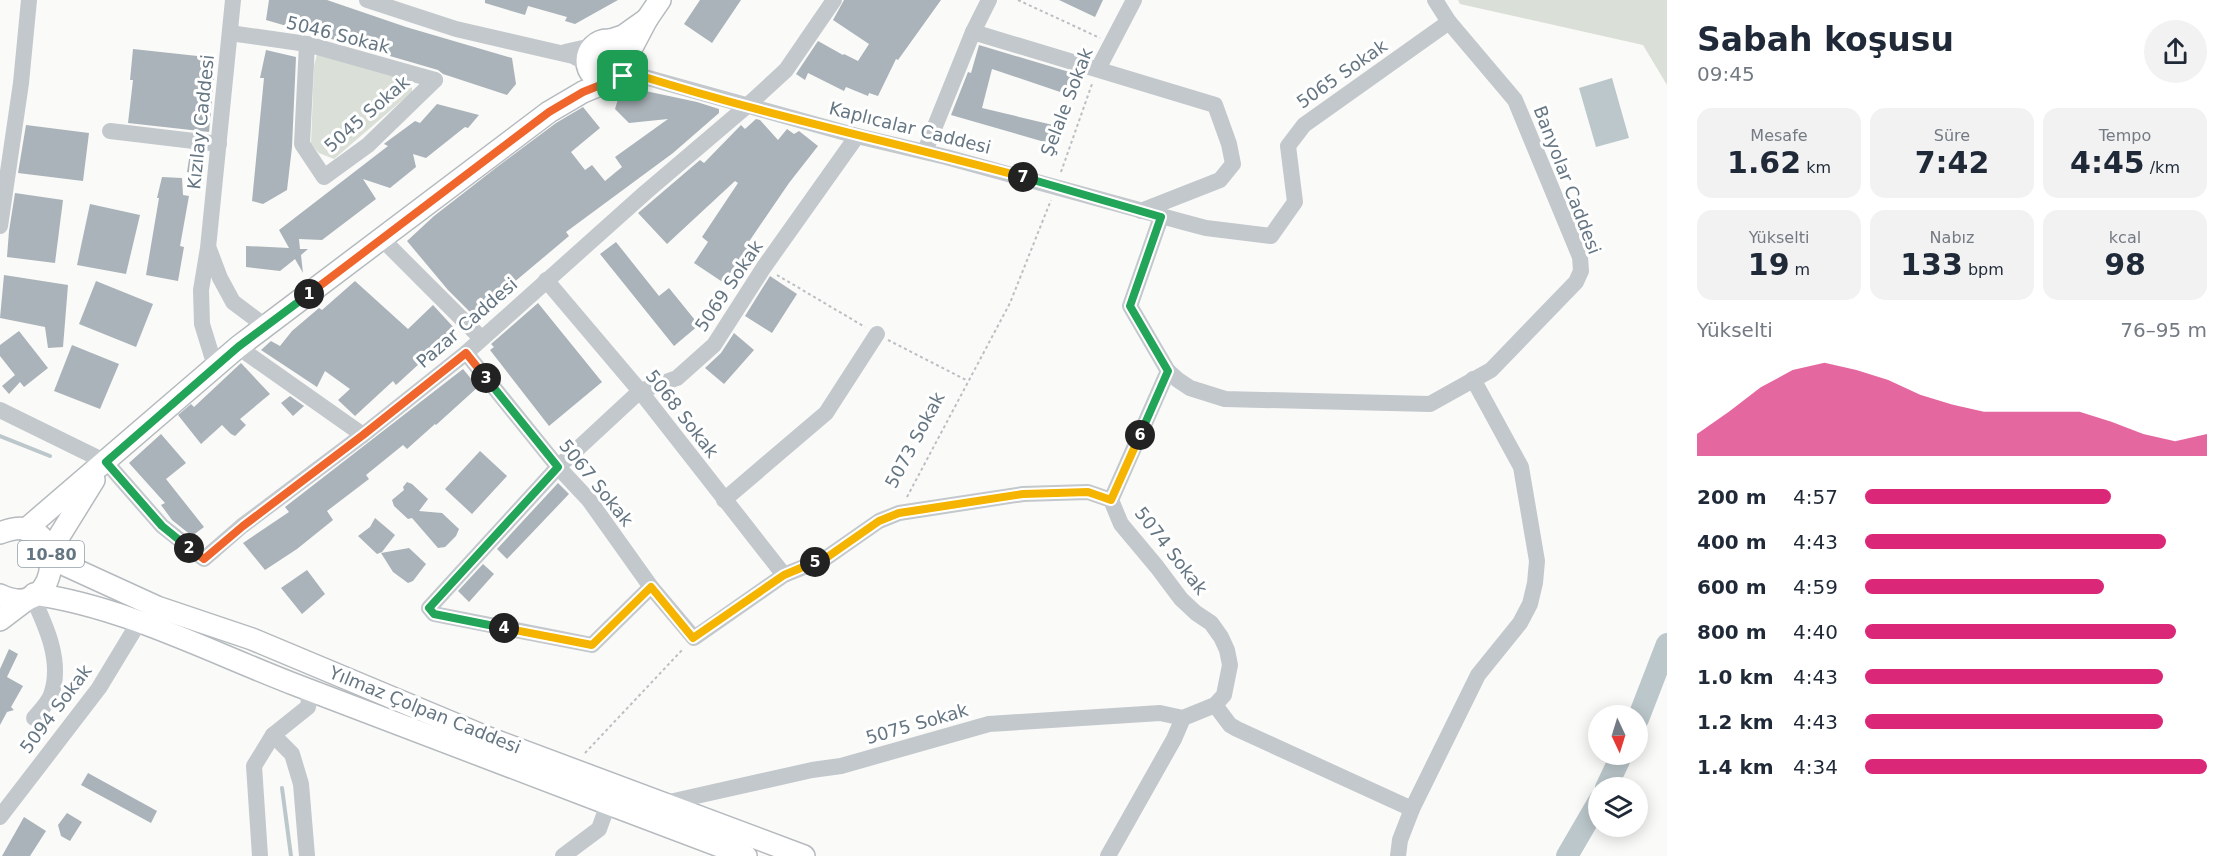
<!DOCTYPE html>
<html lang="tr">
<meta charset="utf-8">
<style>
body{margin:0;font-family:"DejaVu Sans",sans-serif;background:#f2f2f3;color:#1f2937;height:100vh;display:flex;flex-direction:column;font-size:22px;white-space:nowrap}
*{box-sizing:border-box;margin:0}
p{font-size:20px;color:#747a83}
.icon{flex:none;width:33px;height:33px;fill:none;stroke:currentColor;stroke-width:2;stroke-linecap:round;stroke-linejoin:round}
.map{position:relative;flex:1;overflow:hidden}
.sheet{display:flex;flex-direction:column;background:#fff;width:570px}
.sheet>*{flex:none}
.needle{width:39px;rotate:176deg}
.fabs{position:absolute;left:1588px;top:705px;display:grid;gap:12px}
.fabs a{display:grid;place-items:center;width:60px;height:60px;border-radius:50%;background:#fff;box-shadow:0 3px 15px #0003;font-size:30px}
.pin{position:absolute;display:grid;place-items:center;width:51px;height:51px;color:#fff;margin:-26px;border-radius:12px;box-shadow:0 3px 9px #0006}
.km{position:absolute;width:30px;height:30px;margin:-15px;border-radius:50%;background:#222;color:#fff;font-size:16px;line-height:30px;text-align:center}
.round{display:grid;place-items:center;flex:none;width:63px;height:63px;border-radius:32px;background:#f2f2f3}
.headline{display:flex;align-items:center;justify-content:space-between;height:102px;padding:0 30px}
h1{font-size:33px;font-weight:800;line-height:45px}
.metrics{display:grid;grid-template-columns:repeat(3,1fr);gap:9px;height:102px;padding:6px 30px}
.metrics div{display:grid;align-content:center;border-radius:15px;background:#f2f2f3;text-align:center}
.metrics b{font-size:30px;font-weight:800}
.metrics small{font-size:16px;font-weight:400}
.metrics p{font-size:16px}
.chart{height:168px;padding:12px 30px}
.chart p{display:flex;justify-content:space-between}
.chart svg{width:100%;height:108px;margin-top:6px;fill:#db2777;opacity:.7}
ul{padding:0 30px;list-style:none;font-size:20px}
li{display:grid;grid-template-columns:96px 72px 1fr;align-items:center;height:45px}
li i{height:15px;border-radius:8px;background:#db2777}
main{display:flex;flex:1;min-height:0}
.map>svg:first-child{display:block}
</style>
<main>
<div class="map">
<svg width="1667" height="856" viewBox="0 0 1667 856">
<rect width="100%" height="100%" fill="#fafaf8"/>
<!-- green -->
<g fill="#dadfd7">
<polygon points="1458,0 1667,0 1667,85 1643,45 1460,4"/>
<polygon points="317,54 353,62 412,82 412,92 334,159 319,153 311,144 314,66"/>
</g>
<!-- water -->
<polygon fill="#bbc7cb" points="1612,78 1629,138 1596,147 1579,88"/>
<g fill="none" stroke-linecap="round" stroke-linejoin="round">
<!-- stream -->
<g stroke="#bbc7cb" stroke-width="4">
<polyline points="0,436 50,456"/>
<polyline points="282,788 291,856"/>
</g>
<!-- river -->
<g stroke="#bbc7cb" stroke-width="22">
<polyline points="1638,719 1667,644"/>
<polyline points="1606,788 1622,754"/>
<polyline points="1567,856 1599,801"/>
</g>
</g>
<!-- building -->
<g fill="#aab3b9">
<polygon points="269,0 327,0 406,27 512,58 516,84 507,95 443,74 438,70 266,20"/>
<polygon points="485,0 618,0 575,24 565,21 567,17 528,6 525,15 485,3"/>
<polygon points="700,0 741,0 712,43 684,24"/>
<polygon points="844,0 941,0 898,60 896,59 878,96 869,93 868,96 846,87 844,91 808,73 805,80 796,74 818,41 843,55 844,54 858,61 869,44 833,20"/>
<polygon points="1059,0 1103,0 1095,17"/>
<polygon points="979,45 1076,74 1069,95 992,69 982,108 1053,125 1048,143 951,115 968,72 971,73"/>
<polygon points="133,49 216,58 209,132 128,123 133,80 130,80"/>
<polygon points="266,50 296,57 292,147 287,190 263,204 252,201 264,78 260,78"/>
<polygon points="622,86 697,102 719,109 719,113 673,153 566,232 569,236 474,316 448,290 407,241 434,216 497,167 556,123 583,107 600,128 571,152 585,170 592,165 605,181 622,167 615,157 668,119 629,123 615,109"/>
<polygon points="437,104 479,115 468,128 465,127 426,158 413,154 416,167 390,188 363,179 376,199 322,240 299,239 300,249 308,249 301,255 303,273 295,259 280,271 246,267 246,246 289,248 279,230 388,146 384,144 385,143 415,121 420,123"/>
<polygon points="756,119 760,120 778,140 787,129 794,134 799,131 818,146 789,183 748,243 753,247 741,264 738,261 724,283 694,263 708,242 702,237 738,183 735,181 667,244 638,213 700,160 704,163 741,125 745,129"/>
<polygon points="26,125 89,133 83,181 18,173"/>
<polygon points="190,153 202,155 200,174 187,172"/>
<polygon points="162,177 182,178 183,195 189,196 180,246 184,247 178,281 146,275 159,198 157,198"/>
<polygon points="15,193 63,200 55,263 7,257 9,231"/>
<polygon points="90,204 140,215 126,274 77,265"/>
<polygon points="616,242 659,296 669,288 699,325 674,346 600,254"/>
<polygon points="4,275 68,285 63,347 48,348 45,327 0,318"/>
<polygon points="770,276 797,294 772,333 745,316"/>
<polygon points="96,281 153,304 136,347 79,324"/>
<polygon points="355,281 408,329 433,305 456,330 396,385 393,381 355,416 338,400 350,389 325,371 317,387 261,350 271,341 280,346 292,331 319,308 322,310"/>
<polygon points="538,303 602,382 549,426 490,350 494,347 491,344"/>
<polygon points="19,331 48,368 24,387 20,382 9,394 2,386 15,375 0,356 0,345"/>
<polygon points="734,333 754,350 724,384 705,368 721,353"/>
<polygon points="72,345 119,364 100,409 54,391"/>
<polygon points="241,363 270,394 240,419 246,425 235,436 231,434 222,425 201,444 178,415 191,404 194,407"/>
<polygon points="463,369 478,387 436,425 435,424 407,449 403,445 366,475 369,479 327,511 333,520 297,549 265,570 243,543 289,512 285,507"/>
<polygon points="290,396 304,406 293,416 281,403"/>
<polygon points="161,434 186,463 166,479 204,527 192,536 172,520 161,505 165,503 129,463"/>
<polygon points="480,451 507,476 472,514 445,489"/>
<polygon points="407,482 412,484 428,499 419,511 442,513 459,529 456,536 445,547 438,548 412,518 408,519 394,506 392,500 404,490 403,487"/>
<polygon points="558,483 569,494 507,559 497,549"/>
<polygon points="375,518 395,535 382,552 377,554 358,536 370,527"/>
<polygon points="409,548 426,564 413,581 408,583 393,572 381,553"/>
<polygon points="483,564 494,574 469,602 458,591"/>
<polygon points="307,570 325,594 302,614 281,588"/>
<polygon points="9,649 18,654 7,677 23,686 11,707 14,710 7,712 0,725 0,669"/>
<polygon points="88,773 157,811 151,823 81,785"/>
<polygon points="67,813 82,822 70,841 61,836 58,825"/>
<polygon points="24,817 46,831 30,856 2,856"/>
</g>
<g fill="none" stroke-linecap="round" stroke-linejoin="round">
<defs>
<g id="major">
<polyline points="647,19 660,0"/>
<polyline points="611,40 623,36 647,19 628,55"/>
<circle cx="608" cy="61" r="21"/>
<polyline points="25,530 238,347 549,112 583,92 607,82"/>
<path d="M0 533C71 504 64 626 0 595"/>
<polyline points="50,551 94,480"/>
<polyline points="51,555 63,564 157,607 252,639 486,737 804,856"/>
<path d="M34 594C125 607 210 652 296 685 445 743 596 799 746 856"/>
<polyline points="0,620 29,598"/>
</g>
</defs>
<!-- major casing -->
<use href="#major" stroke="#b5babe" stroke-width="24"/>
<!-- path -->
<g stroke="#bbbfc2" stroke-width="2" stroke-dasharray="3 3" stroke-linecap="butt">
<polyline points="1018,0 1100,38"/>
<polyline points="1061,172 1092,84"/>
<polyline points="777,275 865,327"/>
<polyline points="888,340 968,381"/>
<polyline points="907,497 1010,303 1051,200"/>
<polyline points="585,753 683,649"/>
</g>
<!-- minor -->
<g stroke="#c3c8cc" stroke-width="16">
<polyline points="367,0 456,29 573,56 588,64"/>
<polyline points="973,32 1215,105 1229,144 1233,164 1220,180 1141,211"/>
<polyline points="230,33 307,44 435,80"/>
<polyline points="307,44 302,144 324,177 368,145 435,80"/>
<polyline points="565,52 596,45"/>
<polyline points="1098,69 1134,0"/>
<polyline points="623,76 630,75 641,76 857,136 946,157 1187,223 1206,228 1271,236 1295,202 1288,146 1304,125 1449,22"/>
<polyline points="110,131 219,144"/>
<polyline points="925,151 973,32 989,0"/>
<polyline points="1161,217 1130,306 1168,371 1178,380 1190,388 1225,399 1430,404 1491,370 1576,282 1581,271 1580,257 1515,100 1449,22 1435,0"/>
<polyline points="0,226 21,83 29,0"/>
<polyline points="382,239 481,338"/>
<polyline points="209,249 220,278 233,302 265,326"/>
<polyline points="546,280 640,391 784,575"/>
<polyline points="238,347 363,435"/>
<polyline points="466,353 558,467 589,500 651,587 694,638 784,575 826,558 879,521 899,513 1023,494 1088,492 1111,500 1121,524 1157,567 1181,599 1196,613 1211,623 1221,637 1227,650 1230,665 1224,695 1215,705 1183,718 1174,739 1108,856"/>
<polyline points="215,366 202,324 201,290 208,248 233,0"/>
<polyline points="0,410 106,462 162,526 204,559 242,526 363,435 466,353 646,192 747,106 786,70 834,0"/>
<polyline points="724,500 826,413 877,334"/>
<polyline points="1111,500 1168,371"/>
<polyline points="651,587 592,645 434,614 429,608 558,467 640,391 677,378 714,345 764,267 857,136"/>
<path d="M32 596C46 626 63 662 51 695 48 703 40 711 34 718"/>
<polyline points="1215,705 1230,725 1237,729 1412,809 1478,675 1520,623 1530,604 1535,583 1537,561 1521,467 1473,379"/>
<polyline points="273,735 292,754 301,784 307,856"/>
<polyline points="665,803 812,770 841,766 989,724 1160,713 1183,718"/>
<polyline points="0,817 99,688 139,622"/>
<polyline points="260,856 254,766 273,735 308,707 310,691"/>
<polyline points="563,856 599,829 608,804"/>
<polyline points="1398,856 1400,840 1412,809"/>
</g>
<!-- major -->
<use href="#major" stroke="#fff" stroke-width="21"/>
</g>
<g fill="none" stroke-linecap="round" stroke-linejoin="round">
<defs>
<polyline id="split-1" points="309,294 549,112 583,92 623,76"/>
<polyline id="split-2" points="189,548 162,526 106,462 238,347 309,294"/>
<polyline id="split-3" points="189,548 204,559 243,526 363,435 466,353 486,378"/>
<polyline id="split-4" points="486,378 558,467 429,608 434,614 504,628"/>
<polyline id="split-5" points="504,628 592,645 651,587 693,638 784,575 815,562"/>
<polyline id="split-6" points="815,562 826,558 879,521 899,513 1023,494 1088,492 1111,500 1140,435"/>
<polyline id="split-7" points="1023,177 1161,217 1130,306 1168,371 1140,435"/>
<path id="split-8" d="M623 76 630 75 641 76C767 115 896 143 1023 177"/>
</defs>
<!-- split-1 casing -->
<use href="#split-1" stroke="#fff" stroke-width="12"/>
<!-- split-2 casing -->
<use href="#split-2" stroke="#fff" stroke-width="12"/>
<!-- split-3 casing -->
<use href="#split-3" stroke="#fff" stroke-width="12"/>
<!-- split-4 casing -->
<use href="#split-4" stroke="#fff" stroke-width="12"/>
<!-- split-5 casing -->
<use href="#split-5" stroke="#fff" stroke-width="12"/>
<!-- split-6 casing -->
<use href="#split-6" stroke="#fff" stroke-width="12"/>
<!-- split-7 casing -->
<use href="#split-7" stroke="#fff" stroke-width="12"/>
<!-- split-8 casing -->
<use href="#split-8" stroke="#fff" stroke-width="12"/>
<!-- split-1 -->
<use href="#split-1" stroke="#f0652b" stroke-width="8"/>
<!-- split-2 -->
<use href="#split-2" stroke="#22a559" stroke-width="8"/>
<!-- split-3 -->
<use href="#split-3" stroke="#f0652b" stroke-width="8"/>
<!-- split-4 -->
<use href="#split-4" stroke="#22a559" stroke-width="8"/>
<!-- split-5 -->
<use href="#split-5" stroke="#f5b400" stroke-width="8"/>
<!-- split-6 -->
<use href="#split-6" stroke="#f5b400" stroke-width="8"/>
<!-- split-7 -->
<use href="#split-7" stroke="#22a559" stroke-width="8"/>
<!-- split-8 -->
<use href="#split-8" stroke="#f5b400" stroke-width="8"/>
</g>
<g text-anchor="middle" stroke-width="6" stroke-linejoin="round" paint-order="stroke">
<!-- shield labels -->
<rect fill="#fff" stroke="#939fa8" stroke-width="1.5" x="18" y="541" width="66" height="26" rx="4.5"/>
<g font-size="16" font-weight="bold" fill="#657683">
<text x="51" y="560">10-80</text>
</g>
<!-- street labels -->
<g font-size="18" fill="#657683" stroke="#fff">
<text transform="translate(338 35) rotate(14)" y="6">5046 Sokak</text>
<text transform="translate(1342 74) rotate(-35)" y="6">5065 Sokak</text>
<text transform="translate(1067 102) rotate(-69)" y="6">Şelale Sokak</text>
<text transform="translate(367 114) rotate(-41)" y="6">5045 Sokak</text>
<text transform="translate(201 122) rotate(-84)" y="6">Kızılay Caddesi</text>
<text transform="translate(910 128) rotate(14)" y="6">Kaplıcalar Caddesi</text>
<text transform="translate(1567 180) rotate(69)" y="6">Banyolar Caddesi</text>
<text transform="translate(729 286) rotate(-56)" y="6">5069 Sokak</text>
<text transform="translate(467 323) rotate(-41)" y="6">Pazar Caddesi</text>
<text transform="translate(682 414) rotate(52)" y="6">5068 Sokak</text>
<text transform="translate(915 440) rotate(-62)" y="6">5073 Sokak</text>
<text transform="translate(596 483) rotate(51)" y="6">5067 Sokak</text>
<text transform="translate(1171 551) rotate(52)" y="6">5074 Sokak</text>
<text transform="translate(56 709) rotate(-53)" y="6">5094 Sokak</text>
<text transform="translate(425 710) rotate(22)" y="6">Yılmaz Çolpan Caddesi</text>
<text transform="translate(917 724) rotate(-16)" y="6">5075 Sokak</text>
</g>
</g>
</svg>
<div class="fabs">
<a><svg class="needle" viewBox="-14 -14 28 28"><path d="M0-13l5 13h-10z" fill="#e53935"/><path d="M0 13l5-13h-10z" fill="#747a83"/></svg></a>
<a><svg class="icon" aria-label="layers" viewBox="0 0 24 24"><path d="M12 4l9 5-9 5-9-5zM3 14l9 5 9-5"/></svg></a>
</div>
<div class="pin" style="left:623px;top:76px;background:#1e9e55"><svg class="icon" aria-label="arrive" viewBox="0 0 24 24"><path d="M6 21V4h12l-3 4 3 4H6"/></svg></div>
<b class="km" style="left:309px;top:294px">1</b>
<b class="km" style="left:189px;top:548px">2</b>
<b class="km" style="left:486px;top:378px">3</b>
<b class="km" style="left:504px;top:628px">4</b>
<b class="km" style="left:815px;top:562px">5</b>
<b class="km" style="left:1140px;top:435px">6</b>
<b class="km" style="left:1023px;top:177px">7</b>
</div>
<section class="sheet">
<div class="headline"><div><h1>Sabah koşusu</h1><p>09:45</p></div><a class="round"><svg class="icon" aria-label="share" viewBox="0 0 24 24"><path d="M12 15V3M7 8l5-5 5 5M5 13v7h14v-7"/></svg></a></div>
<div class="metrics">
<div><p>Mesafe</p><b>1.62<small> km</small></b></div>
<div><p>Süre</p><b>7:42</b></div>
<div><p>Tempo</p><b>4:45<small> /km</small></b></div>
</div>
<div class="metrics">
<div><p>Yükselti</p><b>19<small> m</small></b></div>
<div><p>Nabız</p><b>133<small> bpm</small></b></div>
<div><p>kcal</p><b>98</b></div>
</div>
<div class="chart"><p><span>Yükselti</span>76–95 m</p>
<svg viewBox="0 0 160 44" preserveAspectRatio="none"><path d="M0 44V35L10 26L20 16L30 9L40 6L50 9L60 13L70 19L80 23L90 26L100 26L110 26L120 26L130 30L140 35L150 38L160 35V44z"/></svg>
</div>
<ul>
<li><b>200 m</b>4:57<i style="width:72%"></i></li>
<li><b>400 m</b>4:43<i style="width:88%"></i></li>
<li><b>600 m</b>4:59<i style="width:70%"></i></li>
<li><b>800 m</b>4:40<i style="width:91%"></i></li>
<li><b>1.0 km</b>4:43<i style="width:87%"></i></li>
<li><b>1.2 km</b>4:43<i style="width:87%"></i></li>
<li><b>1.4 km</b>4:34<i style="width:100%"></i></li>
</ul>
</section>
</main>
